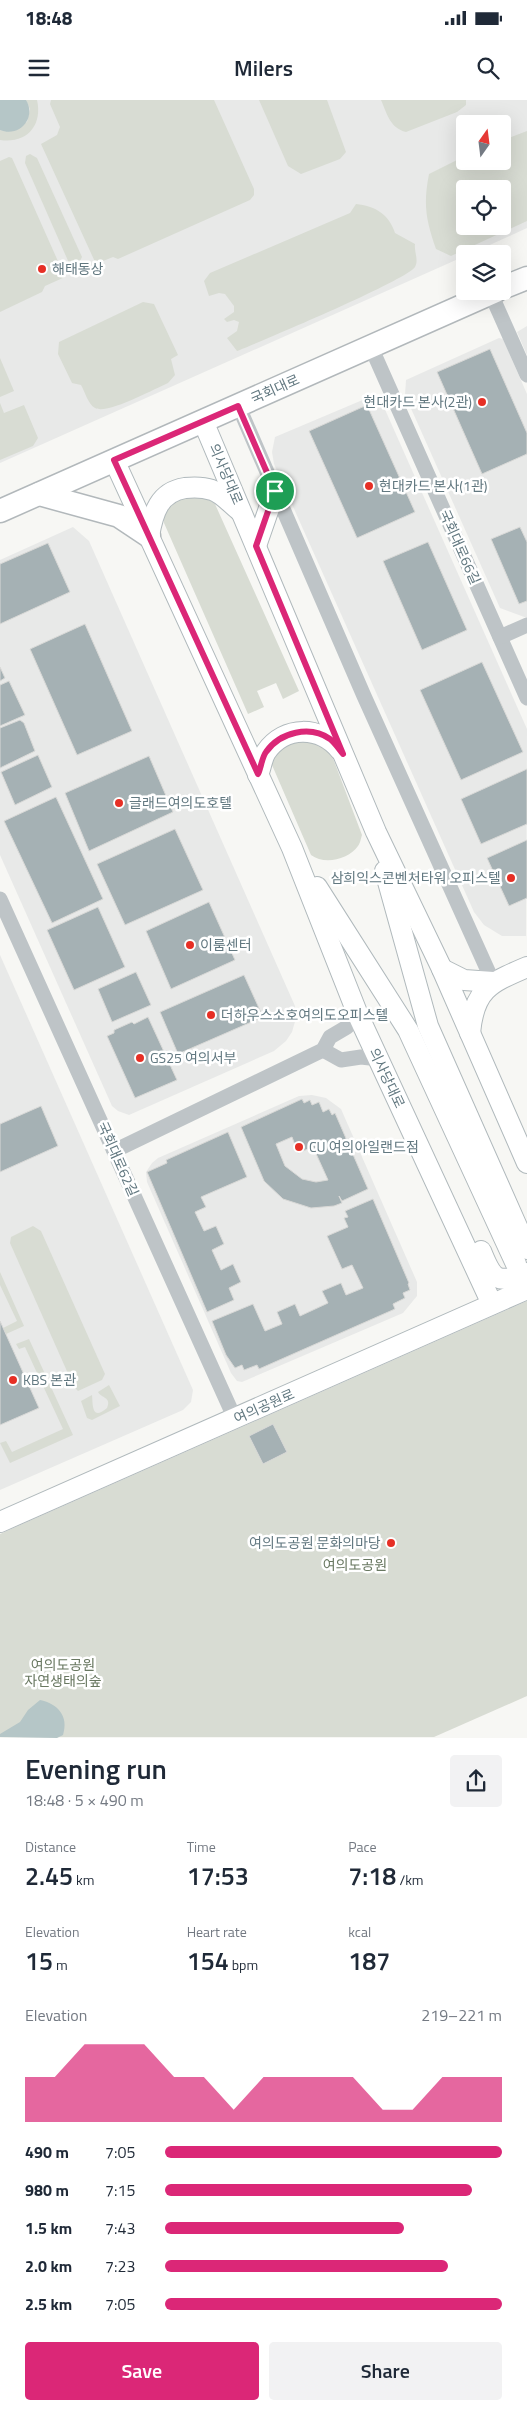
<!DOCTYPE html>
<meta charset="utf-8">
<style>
body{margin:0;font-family:"Titillium Web","Noto Sans KR",sans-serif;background:#f2f2f3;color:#1f2937;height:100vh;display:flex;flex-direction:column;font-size:19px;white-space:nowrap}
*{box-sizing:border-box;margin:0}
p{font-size:16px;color:#747a83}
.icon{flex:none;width:28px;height:28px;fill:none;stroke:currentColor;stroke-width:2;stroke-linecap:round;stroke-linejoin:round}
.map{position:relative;height:1638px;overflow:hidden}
.details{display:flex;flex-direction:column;background:#fff;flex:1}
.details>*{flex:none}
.needle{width:32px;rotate:14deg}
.buttons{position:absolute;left:456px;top:15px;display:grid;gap:10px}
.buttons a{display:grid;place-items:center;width:55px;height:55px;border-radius:5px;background:#fff;box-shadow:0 5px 20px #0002;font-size:25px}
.pin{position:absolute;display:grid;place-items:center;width:42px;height:42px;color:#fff;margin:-21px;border:2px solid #fff;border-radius:50%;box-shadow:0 1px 5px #0007}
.round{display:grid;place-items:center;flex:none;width:52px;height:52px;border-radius:5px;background:#f2f2f3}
.summary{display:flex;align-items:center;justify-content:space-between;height:85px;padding:0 25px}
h1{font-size:28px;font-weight:600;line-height:38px}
.figures{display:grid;grid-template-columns:repeat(3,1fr);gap:8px;height:85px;padding:5px 25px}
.figures div{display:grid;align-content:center}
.figures b{font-size:25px;font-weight:600}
.figures small{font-size:14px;font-weight:400}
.figures p{font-size:14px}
.chart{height:140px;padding:10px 25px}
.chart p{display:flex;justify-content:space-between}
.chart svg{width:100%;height:90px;margin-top:5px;fill:#db2777;opacity:.7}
.button{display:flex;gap:10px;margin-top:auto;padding:10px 25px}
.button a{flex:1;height:58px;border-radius:5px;background:#db2777;color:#fff;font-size:20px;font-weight:600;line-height:58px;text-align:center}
.button a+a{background:#f2f2f3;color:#1f2937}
ul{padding:0 25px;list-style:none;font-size:16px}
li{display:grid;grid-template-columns:80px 60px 1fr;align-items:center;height:38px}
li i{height:12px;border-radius:6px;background:#db2777}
.status{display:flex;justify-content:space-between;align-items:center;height:35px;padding:0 25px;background:#fff;direction:ltr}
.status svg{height:14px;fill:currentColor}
header{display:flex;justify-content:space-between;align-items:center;height:65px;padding:0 25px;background:#fff;font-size:22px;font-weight:600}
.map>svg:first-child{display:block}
</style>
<div class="status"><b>18:48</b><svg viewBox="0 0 49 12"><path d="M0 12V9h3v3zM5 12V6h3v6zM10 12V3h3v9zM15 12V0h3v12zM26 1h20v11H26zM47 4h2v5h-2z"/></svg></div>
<header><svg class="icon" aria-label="menu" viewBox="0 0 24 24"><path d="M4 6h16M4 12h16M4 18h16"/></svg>Milers<svg class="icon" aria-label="search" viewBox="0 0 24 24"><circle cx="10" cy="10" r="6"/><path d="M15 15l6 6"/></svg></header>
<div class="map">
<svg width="527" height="1638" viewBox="0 0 527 1638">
<rect width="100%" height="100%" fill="#f7f7f4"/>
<!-- built -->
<g fill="#e8e9e8" fill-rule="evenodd">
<path d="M0 0H527V128L470 154H465V156L0 363ZM465 24H502V61H465ZM465 89H502V126H465Z"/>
<polygon points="527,226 527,255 517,232"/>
<polygon points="499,238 503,239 527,294 527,518 500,508 405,295 406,280"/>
<polygon points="372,296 383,305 527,629 526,836 502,836 484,825 474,812 274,364 272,352 275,337"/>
<polygon points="73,427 89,441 295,906 296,918 292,932 286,941 274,951 129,1015 118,1011 112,1006 0,755 0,460"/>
<polygon points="0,855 193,1290 191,1302 183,1310 0,1390"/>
<polygon points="312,995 326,998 341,1009 417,1182 417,1196 403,1213 242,1282 237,1281 231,1273 147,1082 146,1072 152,1063 158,1058 299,996"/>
</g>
<!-- green -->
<g fill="#d8dcd3" fill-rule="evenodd">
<path d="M26 0H37C43 26 26 44 0 40V30L4 31 27 22 30 9Z"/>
<polygon points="51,0 214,0 254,89 254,95 250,100 118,159 113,157 96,164 41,44 57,35 60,27 50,4"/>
<polygon points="259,0 327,0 346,52 340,59 301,74 288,66"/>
<path d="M381 0H466V5L457 12 406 32C390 28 387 14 381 0Z"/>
<path d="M527 31V121L451 156 436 149C426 120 423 105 429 74L465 56V61H502L503 40ZM465 89H502V126H465Z"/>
<polygon points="30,54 37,58 82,157 78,165 74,166 69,163 25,63 26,56"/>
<polygon points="9,57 12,58 65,177 45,186 42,192 0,212 0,61"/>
<path d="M356 104C375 106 389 114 395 133L415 144C414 152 419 160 415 167 405 181 262 241 237 251L227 238 237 231 239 222 234 220 227 222 224 219 234 212V206L225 194 219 193 209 196 204 181 210 173 350 113Z"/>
<path d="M143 202 154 204 178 255 171 259 175 275 168 283C154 289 107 315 95 308 88 304 85 292 81 285L72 283 58 254 59 242Z"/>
<polygon points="0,258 14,291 0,297"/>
<polygon points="0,303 4,313 24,305 38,338 33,346 0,360"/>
<path d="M185 396 208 398 215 404 299 591 283 599 276 583 257 591 264 607 248 614 164 423C163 409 172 400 185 396Z"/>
<path d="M310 637 331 653 362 735C361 738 360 744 358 746 348 760 324 765 311 755L272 665V658L281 646Z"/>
<polygon points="33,1126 41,1131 105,1274 102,1280 78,1291 74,1287 10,1143 11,1137"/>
<polygon points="0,1172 24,1226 6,1234 3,1228 17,1221 0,1185"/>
<polygon points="527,1201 527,1596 434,1637 0,1637 0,1434"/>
<polygon points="29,1239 73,1335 10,1363 0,1343 6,1341 12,1352 63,1329 25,1247 19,1249 16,1244"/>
<path d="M109 1285 120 1306 92 1320 87 1318 81 1301 92 1295C93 1303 91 1322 107 1308 112 1297 101 1298 98 1292Z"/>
</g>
<!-- water -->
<g fill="#b5c6c7">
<path d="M0 0H26C37 18 19 38 0 30Z"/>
<path d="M40 1600C58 1604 69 1616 63 1635L57 1638 0 1637V1634L20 1622 28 1610Z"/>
</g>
<!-- building -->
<g fill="#a5b1b4" stroke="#d9d9d7" fill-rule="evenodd">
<polygon points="490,249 527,333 527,354 482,374 437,272"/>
<polygon points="367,305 415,412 357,438 309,331"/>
<polygon points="520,427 527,442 527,501 519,504 491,439"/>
<polygon points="428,442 467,530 422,550 383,461"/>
<polygon points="48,443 70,492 0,524 0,464"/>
<polygon points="85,524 132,631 77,655 30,549"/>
<polygon points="482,562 523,652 461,680 420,590"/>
<polygon points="0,567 5,578 0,581"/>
<polygon points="9,581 25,615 0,626 0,585"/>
<polygon points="20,620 24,623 35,651 0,668 0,628"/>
<polygon points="38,655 52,687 15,705 1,672"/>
<polygon points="149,656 173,712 89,751 65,693"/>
<polygon points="527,669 527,724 481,744 461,699"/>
<polygon points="56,697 103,799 52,823 4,721"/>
<polygon points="175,729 203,790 125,825 97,764"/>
<polygon points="527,740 527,798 509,806 487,758"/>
<polygon points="209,802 235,860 171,889 146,831"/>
<polygon points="98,807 125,867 74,890 47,830"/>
<polygon points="136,872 151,905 112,922 98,889"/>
<polygon points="244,875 263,917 178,954 160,912"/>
<polygon points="148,917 177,980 135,998 107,936 114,933 114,930 132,922 134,924"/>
<path d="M302 999 304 1003 310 1000 312 1005 319 1002 323 1012 329 1009 332 1015 335 1013 368 1089 342 1101 339 1096 342 1103 334 1106 311 1108 283 1099 264 1081 241 1027ZM292 1037 298 1053 313 1047 328 1080 316 1082 302 1079 285 1066 276 1044Z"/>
<polygon points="41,1006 58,1046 0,1072 0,1024"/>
<polygon points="228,1032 247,1077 201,1097 206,1107 195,1112 204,1131 216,1126 224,1144 212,1150 221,1170 233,1164 241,1182 229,1188 234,1200 207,1212 147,1072 167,1063 166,1060"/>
<polygon points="373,1099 409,1183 408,1184 410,1190 403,1193 405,1198 393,1204 395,1209 259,1269 257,1265 244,1270 242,1265 235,1268 226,1255 212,1221 253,1204 265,1231 282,1224 277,1212 295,1204 300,1216 328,1203 322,1191 341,1183 346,1195 363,1188 352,1165 342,1169 327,1136 348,1127 344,1118 348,1117 345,1111"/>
<polygon points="0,1221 39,1308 0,1325"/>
<polygon points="273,1324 287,1352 263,1364 249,1336"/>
</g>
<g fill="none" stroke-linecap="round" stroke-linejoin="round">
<defs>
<g id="secondary">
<polyline points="203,321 376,732 442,869 527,1063"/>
<polyline points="114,360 292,748 358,915 492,1204"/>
<path d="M149 436C153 413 159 392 185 388 194 387 203 387 212 390 222 393 232 405 240 411"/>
<polyline points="256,446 275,391"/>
<path d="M258 675C261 668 262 658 266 652 285 625 320 626 340 650"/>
<polyline points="385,771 428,926 527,1149"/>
<polyline points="317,787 408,930 516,1164"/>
<polyline points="442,869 464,880 493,882"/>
<path d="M470 933C474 889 490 883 527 867"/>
<path d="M481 1151C493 1181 497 1184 527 1173"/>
<polyline points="0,1422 527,1189"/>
</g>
<g id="primary">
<polyline points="502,188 527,178"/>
<polyline points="39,394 119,416 149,436"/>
<polyline points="0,411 496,191"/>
</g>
</defs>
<!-- secondary casing -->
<use href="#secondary" stroke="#b0b9bc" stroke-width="22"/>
<!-- primary casing -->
<use href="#primary" stroke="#b2b8bb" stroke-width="25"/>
<!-- street -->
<g stroke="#bec4c7" stroke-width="15">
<polyline points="491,194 527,275"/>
<polyline points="371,247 527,598"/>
<polyline points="238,305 364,596 493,882"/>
<polyline points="500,537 527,525"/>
<polyline points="0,799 235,1319"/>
<polyline points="323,950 341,960 361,957 379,959"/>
<polyline points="114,1051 323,950 330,937 347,927 358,915"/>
</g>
<!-- secondary -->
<use href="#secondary" stroke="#fff" stroke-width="20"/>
<!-- primary -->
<use href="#primary" stroke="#fff" stroke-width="22"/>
</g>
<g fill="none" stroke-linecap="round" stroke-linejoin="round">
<defs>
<path id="route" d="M238 306 275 391 256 446 343 654C339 649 335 643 330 639 310 625 280 632 266 652 262 657 261 668 258 674L114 360Z"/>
</defs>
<!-- route casing -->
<use href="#route" stroke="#fff" stroke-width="10"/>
<!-- route -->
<use href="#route" stroke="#db2777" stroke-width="6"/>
</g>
<!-- markers -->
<g fill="#e62f25" stroke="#fff" stroke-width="2">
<circle cx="42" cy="169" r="5"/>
<circle cx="482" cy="302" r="5"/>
<circle cx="369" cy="386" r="5"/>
<circle cx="119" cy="703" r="5"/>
<circle cx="511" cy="778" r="5"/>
<circle cx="190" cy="845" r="5"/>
<circle cx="211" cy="915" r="5"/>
<circle cx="140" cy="958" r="5"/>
<circle cx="299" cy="1047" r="5"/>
<circle cx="13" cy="1280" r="5"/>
<circle cx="391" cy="1443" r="5"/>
</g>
<g text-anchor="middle" stroke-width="5" stroke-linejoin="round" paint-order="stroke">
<!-- poi labels -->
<g font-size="14" fill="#627880" stroke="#fff" text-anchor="start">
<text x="52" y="174">해태동상</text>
<text x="472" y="307" text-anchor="end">현대카드 본사(2관)</text>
<text x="379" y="391">현대카드 본사(1관)</text>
<text x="129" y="708">글래드여의도호텔</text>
<text x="501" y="783" text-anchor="end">삼희익스콘벤처타워 오피스텔</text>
<text x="200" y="850">이룸센터</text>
<text x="221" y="920">더하우스소호여의도오피스텔</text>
<text x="150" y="963">GS25 여의서부</text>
<text x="309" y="1052">CU 여의아일랜드점</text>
<text x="23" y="1285">KBS 본관</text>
<text x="381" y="1448" text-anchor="end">여의도공원 문화의마당</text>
</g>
<!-- street labels -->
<g font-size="14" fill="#627880" stroke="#fff">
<text transform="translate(275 289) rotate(-24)" y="5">국회대로</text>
<text transform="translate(226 374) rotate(67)" y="5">의사당대로</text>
<text transform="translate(460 447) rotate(66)" y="5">국회대로66길</text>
<text transform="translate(387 978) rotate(65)" y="5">의사당대로</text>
<text transform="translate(118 1059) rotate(66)" y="5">국회대로62길</text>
<text transform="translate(264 1306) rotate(-24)" y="5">여의공원로</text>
</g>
<!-- park labels -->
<g font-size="14" fill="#697861" stroke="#fff">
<text x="355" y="1470">여의도공원</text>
<text x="63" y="1570">여의도공원<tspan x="63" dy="16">자연생태의숲</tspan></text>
</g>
</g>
</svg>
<div class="buttons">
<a><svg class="needle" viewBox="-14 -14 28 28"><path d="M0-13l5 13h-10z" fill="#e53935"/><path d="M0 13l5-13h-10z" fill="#747a83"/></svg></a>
<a><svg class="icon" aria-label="locate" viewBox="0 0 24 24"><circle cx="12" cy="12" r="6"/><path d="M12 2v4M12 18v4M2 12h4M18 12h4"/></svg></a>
<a><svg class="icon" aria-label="layers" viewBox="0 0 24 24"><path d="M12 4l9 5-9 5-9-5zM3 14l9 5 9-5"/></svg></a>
</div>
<div class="pin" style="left:275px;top:391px;background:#1e9e55"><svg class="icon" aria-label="arrive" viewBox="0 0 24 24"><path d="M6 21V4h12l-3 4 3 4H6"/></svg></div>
</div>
<section class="details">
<div class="summary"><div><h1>Evening run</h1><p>18:48 · 5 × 490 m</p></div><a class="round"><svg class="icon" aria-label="share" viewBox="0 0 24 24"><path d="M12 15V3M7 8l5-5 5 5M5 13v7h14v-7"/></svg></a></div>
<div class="figures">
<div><p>Distance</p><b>2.45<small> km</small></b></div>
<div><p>Time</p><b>17:53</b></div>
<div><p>Pace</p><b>7:18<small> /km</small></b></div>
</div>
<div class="figures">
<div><p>Elevation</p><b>15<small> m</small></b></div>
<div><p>Heart rate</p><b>154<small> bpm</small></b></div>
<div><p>kcal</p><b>187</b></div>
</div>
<div class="chart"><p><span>Elevation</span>219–221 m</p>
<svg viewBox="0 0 160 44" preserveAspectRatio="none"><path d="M0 44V22L10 22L20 6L30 6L40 6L50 22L60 22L70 38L80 22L90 22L100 22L110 22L120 38L130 38L140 22L150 22L160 22V44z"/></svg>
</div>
<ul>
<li><b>490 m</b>7:05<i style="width:100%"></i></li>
<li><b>980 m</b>7:15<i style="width:91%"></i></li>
<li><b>1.5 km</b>7:43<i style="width:71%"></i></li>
<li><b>2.0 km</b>7:23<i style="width:84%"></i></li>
<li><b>2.5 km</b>7:05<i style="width:100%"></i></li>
</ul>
<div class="button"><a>Save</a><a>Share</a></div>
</section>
